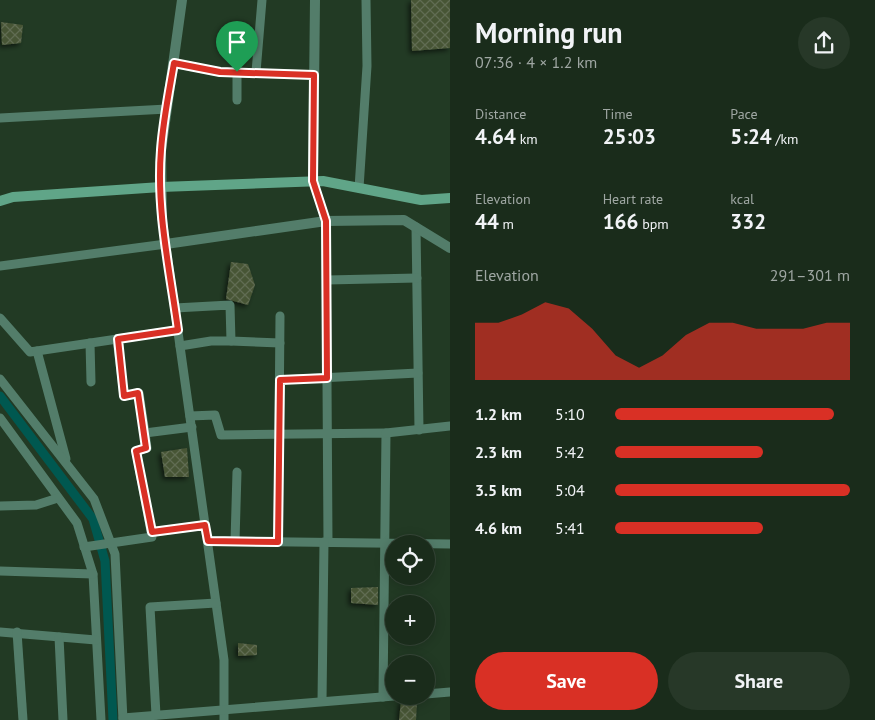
<!DOCTYPE html>
<meta charset="utf-8">
<style>
body{margin:0;font-family:"PT Sans",sans-serif;background:#273828;color:#f1f3f6;height:100vh;display:flex;flex-direction:column;font-size:19px;white-space:nowrap}
*{box-sizing:border-box;margin:0}
p{font-size:16px;color:#9fa7a3}
.icon{flex:none;width:28px;height:28px;fill:none;stroke:currentColor;stroke-width:2;stroke-linecap:round;stroke-linejoin:round}
.map{position:relative;flex:1;overflow:hidden}
.panel{display:flex;flex-direction:column;background:#1a2c1b;width:425px}
.panel>*{flex:none}
.controls{position:absolute;left:385px;top:535px;display:grid;gap:10px}
.controls a{display:grid;place-items:center;width:50px;height:50px;border-radius:50%;background:#1a2c1b;box-shadow:0 2px 12px #0003,0 0 0 1px #38483a;font-size:25px}
.pin{position:absolute;display:grid;place-items:center;width:42px;height:42px;color:#fff;margin:-51px -21px;border-radius:50% 50% 50% 0;rotate:-45deg;box-shadow:0 0 5px #0007}
.pin .icon{rotate:45deg}
.round{display:grid;place-items:center;flex:none;width:52px;height:52px;border-radius:26px;background:#273828}
.headline{display:flex;align-items:center;justify-content:space-between;height:85px;padding:0 25px}
h1{font-size:28px;font-weight:600;line-height:38px}
.figures{display:grid;grid-template-columns:repeat(3,1fr);gap:8px;height:85px;padding:5px 25px}
.figures div{display:grid;align-content:center}
.figures b{font-size:21px;font-weight:600}
.figures small{font-size:14px;font-weight:400}
.figures p{font-size:14px}
.chart{height:140px;padding:10px 25px}
.chart p{display:flex;justify-content:space-between}
.chart svg{width:100%;height:90px;margin-top:5px;fill:#d93025;opacity:.7}
.action{display:flex;gap:10px;margin-top:auto;padding:10px 25px}
.action a{flex:1;height:58px;border-radius:30px;background:#d93025;color:#fff;font-size:20px;font-weight:600;line-height:58px;text-align:center}
.action a+a{background:#273828;color:#f1f3f6}
ul{padding:0 25px;list-style:none;font-size:16px}
li{display:grid;grid-template-columns:80px 60px 1fr;align-items:center;height:38px}
li i{height:12px;border-radius:6px;background:#d93025}
main{display:flex;flex:1;min-height:0}
.map>svg:first-child{display:block}
</style>
<main>
<div class="map">
<svg width="450" height="720" viewBox="0 0 450 720">
<defs>
<pattern id="building-cross-hatch" width="8" height="8" patternUnits="userSpaceOnUse" patternTransform="scale(1.25)"><rect width="8" height="8" fill="#475436"/><path d="M0 0l8 8M0 8l8-8" fill="none" stroke="#606c52"/></pattern>
<filter id="shadow"><feDropShadow dx="-2.5" dy="2.5" stdDeviation="2.5" flood-color="#0009"/></filter>
</defs>
<rect width="100%" height="100%" fill="#223a24"/>
<g fill="none" stroke-linecap="round" stroke-linejoin="round">
<!-- canal -->
<polyline stroke="#005850" stroke-width="9" points="0,396 93,519 105,561 113,720"/>
</g>
<!-- building -->
<g fill="url(#building-cross-hatch)" filter="url(#shadow)">
<polygon points="411,0 450,0 450,48 412,51"/>
<polygon points="1,22 23,25 21,43 2,45"/>
<polygon points="231,262 248,264 255,285 248,305 226,299"/>
<polygon points="187,448 189,477 165,477 161,452"/>
<polygon points="378,587 378,605 351,603 351,588"/>
<polygon points="238,643 257,645 257,655 238,656"/>
<polygon points="401,701 417,702 416,720 399,720"/>
</g>
<g fill="none" stroke-linecap="round" stroke-linejoin="round">
<!-- minor -->
<g stroke="#537d6a" stroke-width="9">
<polyline points="173,63 220,72 314,75"/>
<polyline points="237,72 237,100"/>
<polyline points="256,72 262,0"/>
<polyline points="0,118 167,109"/>
<polyline points="313,181 326,221 328,542"/>
<polyline points="359,188 367,66 366,0"/>
<polyline points="162,218 224,660 224,720"/>
<polyline points="416,227 419,430"/>
<polyline points="0,266 166,244"/>
<polyline points="327,280 417,278"/>
<polyline points="175,308 230,305 231,341 280,343"/>
<polyline points="0,318 30,352 178,330"/>
<polyline points="117,339 124,396 139,393 145,433 192,427"/>
<polyline points="90,343 91,382"/>
<polyline points="180,346 211,341 231,341"/>
<polyline points="37,351 66,459"/>
<polyline points="0,379 94,499 115,554 123,720"/>
<polyline points="280,380 418,373"/>
<polyline points="190,416 215,415 221,435 386,433 383,697"/>
<polyline points="0,418 77,523 93,574 101,720"/>
<polyline points="386,433 450,426"/>
<polyline points="0,506 36,505 58,498"/>
<polyline points="152,532 205,525"/>
<polyline points="208,541 450,544"/>
<polyline points="235,541 237,472"/>
<polyline points="278,542 280,316"/>
<polyline points="84,547 152,537 136,451 147,448 145,433"/>
<polyline points="0,571 93,574"/>
<polyline points="0,632 96,640"/>
<polyline points="17,632 23,720"/>
<polyline points="59,637 63,720"/>
<polyline points="426,694 450,692"/>
<polyline points="322,701 324,542"/>
<polyline points="156,715 150,607 216,603"/>
<polyline points="123,718 394,696"/>
</g>
<!-- tertiary -->
<g stroke="#537d6a" stroke-width="10">
<polyline points="313,181 315,0"/>
<polyline points="162,218 161,151 182,0"/>
<polyline points="166,244 326,221 404,220 450,248"/>
</g>
<!-- secondary -->
<polyline stroke="#60a588" stroke-width="10" points="0,201 13,197 161,187 323,181 421,200 450,198"/>
</g>
<g fill="none" stroke-linecap="round" stroke-linejoin="round">
<defs>
<path id="route" d="M174 63 220 72 314 75 313 181 326 221 327 378 280 380 278 542 208 541 205 525 152 532 136 451 146 448 138 393 124 396 118 339 178 330C170 271 156 210 161 150 163 121 169 92 174 63Z"/>
</defs>
<!-- route casing -->
<use href="#route" stroke="#fff" stroke-width="10"/>
<!-- route -->
<use href="#route" stroke="#d93025" stroke-width="6"/>
</g>
</svg>
<div class="controls">
<a><svg class="icon" aria-label="locate" viewBox="0 0 24 24"><circle cx="12" cy="12" r="6"/><path d="M12 2v4M12 18v4M2 12h4M18 12h4"/></svg></a>
<a>+</a>
<a>−</a>
</div>
<div class="pin" style="left:237px;top:72px;background:#1e9e55"><svg class="icon" aria-label="arrive" viewBox="0 0 24 24"><path d="M6 21V4h12l-3 4 3 4H6"/></svg></div>
</div>
<section class="panel">
<div class="headline"><div><h1>Morning run</h1><p>07:36 · 4 × 1.2 km</p></div><a class="round"><svg class="icon" aria-label="share" viewBox="0 0 24 24"><path d="M12 15V3M7 8l5-5 5 5M5 13v7h14v-7"/></svg></a></div>
<div class="figures">
<div><p>Distance</p><b>4.64<small> km</small></b></div>
<div><p>Time</p><b>25:03</b></div>
<div><p>Pace</p><b>5:24<small> /km</small></b></div>
</div>
<div class="figures">
<div><p>Elevation</p><b>44<small> m</small></b></div>
<div><p>Heart rate</p><b>166<small> bpm</small></b></div>
<div><p>kcal</p><b>332</b></div>
</div>
<div class="chart"><p><span>Elevation</span>291–301 m</p>
<svg viewBox="0 0 160 44" preserveAspectRatio="none"><path d="M0 44V16L10 16L20 12L30 6L40 9L50 19L60 32L70 38L80 32L90 22L100 16L110 16L120 19L130 19L140 19L150 16L160 16V44z"/></svg>
</div>
<ul>
<li><b>1.2 km</b>5:10<i style="width:93%"></i></li>
<li><b>2.3 km</b>5:42<i style="width:63%"></i></li>
<li><b>3.5 km</b>5:04<i style="width:100%"></i></li>
<li><b>4.6 km</b>5:41<i style="width:63%"></i></li>
</ul>
<div class="action"><a>Save</a><a>Share</a></div>
</section>
</main>
